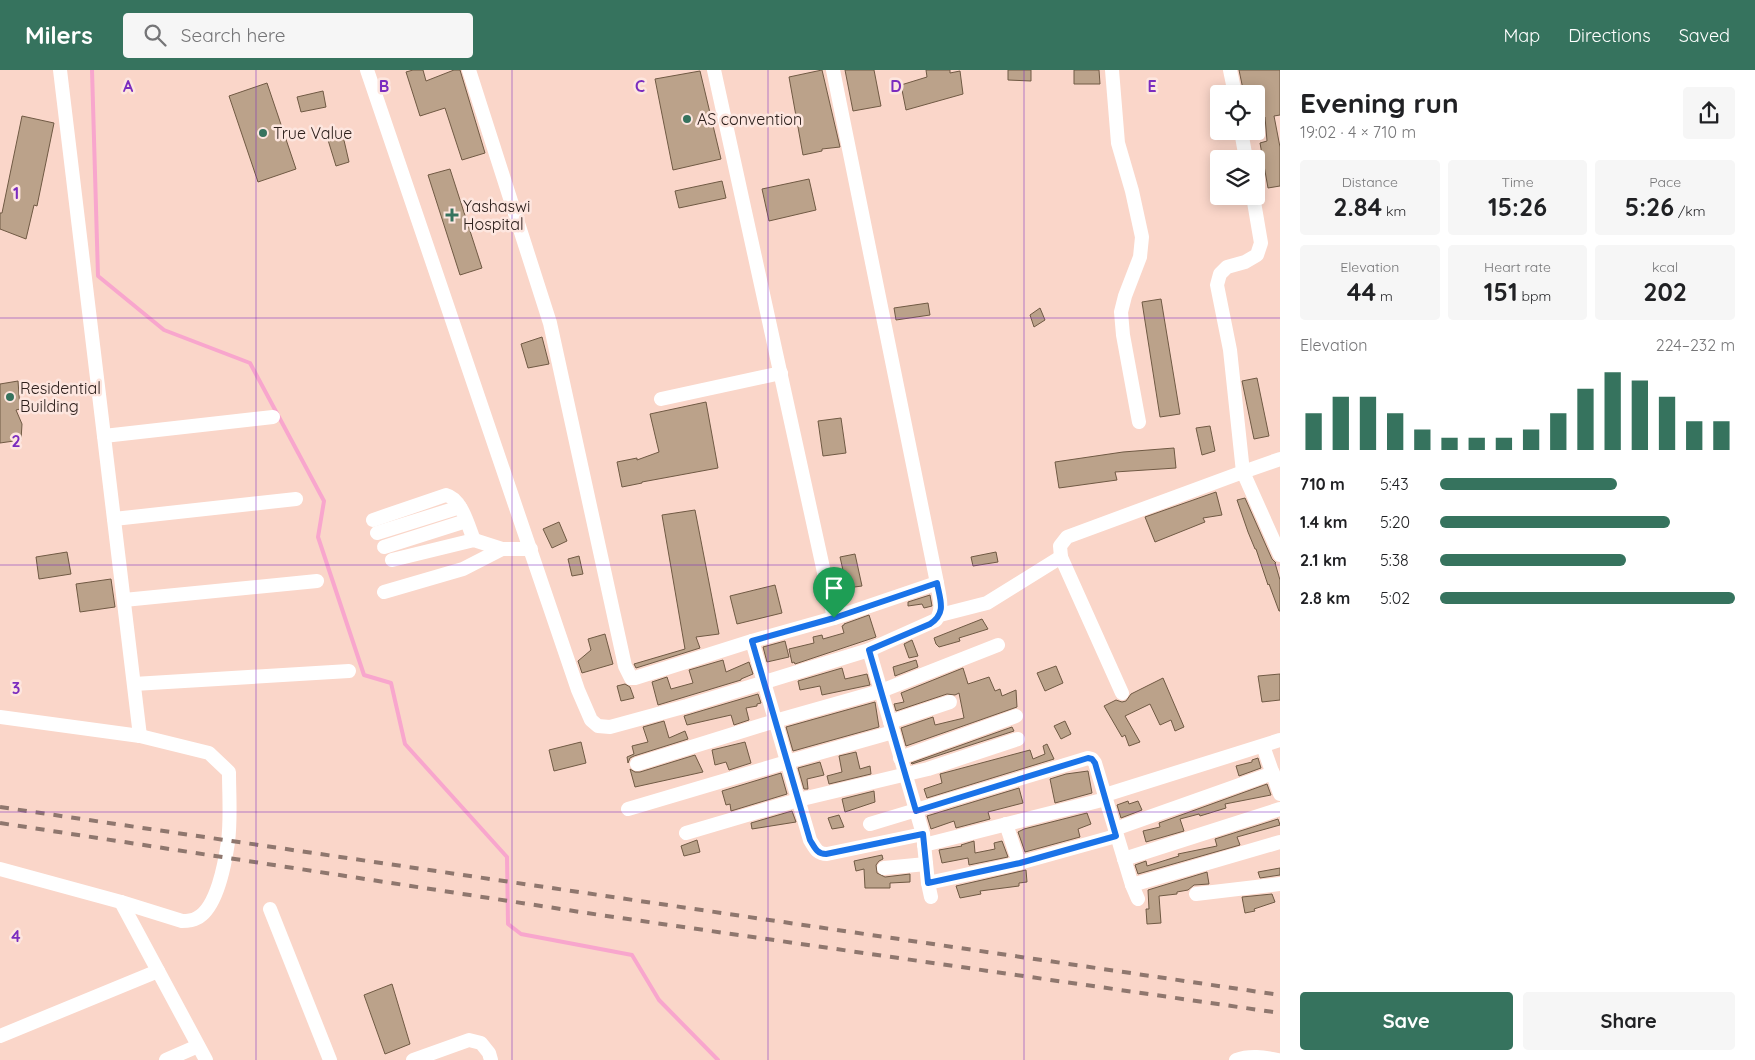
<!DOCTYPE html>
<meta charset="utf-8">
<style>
body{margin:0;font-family:Quicksand,sans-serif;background:#f6f6f6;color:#202124;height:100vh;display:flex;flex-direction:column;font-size:19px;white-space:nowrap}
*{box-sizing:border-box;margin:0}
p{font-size:16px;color:#757577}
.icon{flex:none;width:28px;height:28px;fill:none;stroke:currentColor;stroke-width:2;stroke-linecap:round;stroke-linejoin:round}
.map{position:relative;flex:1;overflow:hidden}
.sheet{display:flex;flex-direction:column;background:#fff;width:475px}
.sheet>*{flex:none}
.tools{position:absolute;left:1210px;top:15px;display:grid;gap:10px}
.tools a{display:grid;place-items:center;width:55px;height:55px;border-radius:5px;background:#fff;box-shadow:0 2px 12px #0003;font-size:25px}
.pin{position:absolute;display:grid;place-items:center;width:42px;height:42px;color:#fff;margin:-51px -21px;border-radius:50% 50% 50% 0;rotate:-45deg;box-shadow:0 0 5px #0007}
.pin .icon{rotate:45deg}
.round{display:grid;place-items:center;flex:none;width:52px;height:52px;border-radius:5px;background:#f6f6f6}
.head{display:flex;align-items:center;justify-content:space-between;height:85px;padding:0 20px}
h1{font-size:28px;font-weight:800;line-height:38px}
.metrics{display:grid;grid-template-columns:repeat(3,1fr);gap:8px;height:85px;padding:5px 20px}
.metrics div{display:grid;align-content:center;border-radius:5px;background:#f6f6f6;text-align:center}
.metrics b{font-size:25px;font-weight:800}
.metrics small{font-size:14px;font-weight:400}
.metrics p{font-size:14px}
.chart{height:140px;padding:10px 20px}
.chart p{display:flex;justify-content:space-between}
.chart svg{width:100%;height:90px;margin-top:5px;stroke:#36735e;stroke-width:6}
.primary-button{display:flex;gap:10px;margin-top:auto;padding:10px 20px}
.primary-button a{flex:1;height:58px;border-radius:5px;background:#36735e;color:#fff;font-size:20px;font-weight:800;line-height:58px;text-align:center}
.primary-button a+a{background:#f6f6f6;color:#202124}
ul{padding:0 20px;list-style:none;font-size:16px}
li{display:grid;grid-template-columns:80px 60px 1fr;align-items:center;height:38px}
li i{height:12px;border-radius:6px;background:#36735e}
header{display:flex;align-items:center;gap:30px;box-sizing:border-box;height:70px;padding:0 25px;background:#36735e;color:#fff}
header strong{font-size:24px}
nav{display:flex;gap:28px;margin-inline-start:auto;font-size:18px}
.search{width:350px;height:45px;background:#f6f6f6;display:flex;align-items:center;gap:12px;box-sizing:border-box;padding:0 18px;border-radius:5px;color:#757577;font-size:19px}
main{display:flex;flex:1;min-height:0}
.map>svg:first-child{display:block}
</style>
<header>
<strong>Milers</strong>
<div class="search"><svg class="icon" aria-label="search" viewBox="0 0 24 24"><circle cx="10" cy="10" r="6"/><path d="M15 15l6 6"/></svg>Search here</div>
<nav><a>Map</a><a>Directions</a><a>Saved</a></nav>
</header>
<main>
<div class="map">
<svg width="1280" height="990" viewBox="0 0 1280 990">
<rect width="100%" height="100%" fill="#fad6c9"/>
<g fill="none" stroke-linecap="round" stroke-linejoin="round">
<!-- stream -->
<polyline stroke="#f8a6cd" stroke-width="4" points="92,0 98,206 164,260 250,293 324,431 318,467 364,605 391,613 405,674 507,787 508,854 521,864 632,885 659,930 718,990"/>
</g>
<!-- building -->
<g fill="#bba28a" stroke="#705a44">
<polygon points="413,0 423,0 426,11 454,0 460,0 485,83 462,90 445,38 420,46 406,2"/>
<polygon points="822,0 840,77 822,79 822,81 803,85 789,7"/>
<polygon points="845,0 874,0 881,36 853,41"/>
<polygon points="926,0 950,0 950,3 960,1 963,24 906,40 901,15 927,7"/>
<polygon points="1008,0 1031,0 1031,11 1008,10"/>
<polygon points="1074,0 1099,0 1100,14 1074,14"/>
<polygon points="1239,0 1280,0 1280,45 1274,46 1280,77 1280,116 1268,118 1260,73 1267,71 1265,47 1256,48 1256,24 1244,24"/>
<polygon points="700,1 721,89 673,100 655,9"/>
<polygon points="267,13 296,99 258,112 229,26"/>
<polygon points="323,21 326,37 301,42 297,27"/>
<polygon points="22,46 54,53 37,136 34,135 26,169 0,159 0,143 2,143"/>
<polygon points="343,66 349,92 336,96 328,70"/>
<polygon points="450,99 482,198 460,205 428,105"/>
<polygon points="809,109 816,140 769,151 762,119"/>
<polygon points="722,111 726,128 679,138 675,121"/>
<polygon points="1161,229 1180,344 1160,347 1142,232"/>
<polygon points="928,233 930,245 896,250 894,238"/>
<polygon points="1040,238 1045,250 1034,257 1030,245"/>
<polygon points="542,267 549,294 528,298 521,274"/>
<polygon points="1257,308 1269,366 1254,369 1242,311"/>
<polygon points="18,311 20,339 16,340 22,354 21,370 0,373 0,314"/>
<polygon points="706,332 718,398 642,412 642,413 622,417 617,392 637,388 637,390 659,382 650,344"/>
<polygon points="841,348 846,383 823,386 818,351"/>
<polygon points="1210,356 1215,381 1202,385 1196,358"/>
<polygon points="1174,378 1176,398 1115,402 1117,410 1059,418 1055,392 1123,382"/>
<polygon points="1216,422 1222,445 1203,448 1205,452 1155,472 1145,447"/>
<polygon points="1245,428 1272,489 1276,493 1275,493 1280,510 1280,541 1279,541 1269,514 1268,515 1256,479 1255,479 1248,462 1237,430"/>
<polygon points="695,440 719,564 696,567 700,578 636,598 634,594 685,579 662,445"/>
<polygon points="559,452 567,471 552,478 543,459"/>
<polygon points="67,482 71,504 39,509 36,487"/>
<polygon points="996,482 998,492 973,496 971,487"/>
<polygon points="855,484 862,516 847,518 840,487"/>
<polygon points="579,486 583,504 572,506 568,489"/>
<polygon points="111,509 115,537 80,542 76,514"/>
<polygon points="775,515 782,543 737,554 730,526"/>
<polygon points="930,525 932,536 924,538 922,534 908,536 908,532"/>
<polygon points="869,545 876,567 795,594 794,592 792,593 789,579 814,573 813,567 822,565 823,569 844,563 842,556 844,555 844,554"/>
<polygon points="982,549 988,559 959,568 960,571 939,577 936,574 934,568"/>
<polygon points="605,564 613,594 582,603 578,591 591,580 588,569"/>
<polygon points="912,570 918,586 909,588 904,574"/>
<polygon points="785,571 789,587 767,592 763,577"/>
<polygon points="723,590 726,602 749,592 753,604 741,609 741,610 658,635 652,612 667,607 671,619 693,613 689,600"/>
<polygon points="916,590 918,597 895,606 893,597"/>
<polygon points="1056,596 1063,613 1045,621 1037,603"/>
<polygon points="842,598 845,609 867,604 870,615 822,625 820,616 800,620 798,611"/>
<polygon points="963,598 968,614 989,607 995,621 1000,619 1002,626 1016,620 1017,637 906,676 901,658 933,647 935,655 964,648 959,623 955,625 947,624 896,641 894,634 904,632 901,623"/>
<polygon points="1280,604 1280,630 1262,632 1258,606"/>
<polygon points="1163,608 1184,657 1175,661 1171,650 1160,655 1150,634 1125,646 1140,672 1129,676 1125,665 1122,667 1104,636 1116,630 1122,632 1126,631 1131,624"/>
<polygon points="625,614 630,617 634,628 621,631 617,616"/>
<polygon points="758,624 761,633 757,634 757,636 746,638 749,650 734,655 731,645 687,655 684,646"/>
<polygon points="875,632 879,657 793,681 786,657"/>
<polygon points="664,651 669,668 685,661 688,669 634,686 630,688 628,693 627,687 634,684 632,676 648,672 643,657"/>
<polygon points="1065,651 1071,664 1061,669 1054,656"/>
<polygon points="1012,657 1014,661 912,694 911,693"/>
<polygon points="581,672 586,693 554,701 549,680"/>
<polygon points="745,672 751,693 729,700 726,692 715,695 712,680"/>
<polygon points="1047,674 1054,689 927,728 924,719 942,713 940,704 1030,680 1033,689 1045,684 1043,676"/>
<polygon points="856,682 860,699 870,696 871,704 829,714 827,706 842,702 839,686"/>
<polygon points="695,685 703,702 635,717 630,699 635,702 640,702"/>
<polygon points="1258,688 1261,698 1239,706 1236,696 1252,692 1252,690"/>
<polygon points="820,692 824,705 807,709 808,719 804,719 798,698"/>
<polygon points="1088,701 1092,723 1055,733 1050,709 1066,704"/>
<polygon points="781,703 787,724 731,741 730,734 726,735 722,721"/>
<polygon points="1267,714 1271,725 1225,734 1226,738 1200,746 1199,744 1180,749 1184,761 1146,772 1143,761 1160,757 1159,753"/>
<polygon points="1019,718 1023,733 988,742 990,749 956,758 954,751 931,759 927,746"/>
<polygon points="874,721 875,732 845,742 842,729"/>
<polygon points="1128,731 1129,734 1138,731 1142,740 1121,748 1117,735"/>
<polygon points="792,741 796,752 752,759 751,753"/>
<polygon points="1087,743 1091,754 1078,759 1080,767 1025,782 1018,762 1024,759"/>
<polygon points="839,745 844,757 832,759 828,748"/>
<polygon points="1278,749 1280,755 1237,767 1240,775 1138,804 1135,795 1146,791 1147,796 1179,786 1178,784 1217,776 1215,769"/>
<polygon points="697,770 700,782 684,786 681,776"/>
<polygon points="974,771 975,783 995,779 994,773 1002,771 1008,787 969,795 968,788 942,793 939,780 962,776 961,775"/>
<polygon points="882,785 883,789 879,791 876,795 877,803 885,807 910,804 910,812 890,813 890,818 865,818 864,799 856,801 854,791"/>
<polygon points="1280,798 1280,805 1260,808 1258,802"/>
<polygon points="1026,800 1027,812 1019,813 1019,816 980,821 981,824 960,828 956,816"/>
<polygon points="1207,802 1209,814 1194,815 1188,820 1177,822 1177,824 1159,826 1161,853 1147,854 1146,839 1149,839 1148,820"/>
<polygon points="1272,824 1275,832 1254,839 1255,841 1245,843 1242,827"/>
<polygon points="392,914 410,974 385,984 364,925"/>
</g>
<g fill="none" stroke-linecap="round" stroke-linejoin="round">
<!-- minor -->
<g stroke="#fff" stroke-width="14">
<polyline points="60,0 140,666"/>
<path d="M367 0 578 620 591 650 598 656 610 657 687 636 869 580 936 550C944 539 939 526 937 513"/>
<polyline points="469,0 550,253 625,596 631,608 635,608 752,571 834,548 937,513 833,0"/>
<polyline points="714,0 834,548"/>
<polyline points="1112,0 1118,73 1132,121 1142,167 1140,187 1125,226 1121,242 1123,265 1139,352"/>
<polyline points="1230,0 1235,24"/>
<polyline points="1241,61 1246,89"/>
<polyline points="1253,126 1261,173 1257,185 1245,192 1227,197 1220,204 1217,215 1230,280 1243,402 1280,389"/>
<polyline points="661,329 781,303"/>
<polyline points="104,366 273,347"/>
<polyline points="114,449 296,429"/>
<path d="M373 450 446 425C462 429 468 456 474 470"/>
<polyline points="377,463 460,437"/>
<polyline points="384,477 466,451"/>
<polyline points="392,490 474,470 502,479 531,479"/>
<polyline points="384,522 463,499 502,479"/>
<polyline points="124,530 317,511"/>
<polyline points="940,545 987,533 1061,487"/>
<path d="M752 571 810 770C815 778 817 784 827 784L923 764"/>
<polyline points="869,580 923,764 928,813 931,827"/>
<polyline points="134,614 349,601"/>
<polyline points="1122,623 1061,487 1060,476 1067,467 1243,402 1280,485"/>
<path d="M0 647 140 666 209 683 229 702C229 725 231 749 228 772 225 793 217 838 197 848 192 851 187 851 182 851L121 832 0 799"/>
<polyline points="890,652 950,632"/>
<polyline points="1263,676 1280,724"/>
<polyline points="900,688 1016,646"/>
<polyline points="637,694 775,651 881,621 998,575"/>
<polyline points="1105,725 1280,670"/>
<polyline points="628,739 787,692 893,662"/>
<polyline points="870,754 1088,688 1092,689 1095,693 1132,815 1138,829"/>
<polyline points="1006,754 1019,793"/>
<polyline points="1115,759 1273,703"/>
<polyline points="686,763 798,730 928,699 1018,669"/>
<polyline points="924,775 1106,729"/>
<polyline points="1124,789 1280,739"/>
<polyline points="884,798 926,794"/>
<polyline points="928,813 1019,793 1116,766"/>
<polyline points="1132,815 1280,772"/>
<polyline points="1196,824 1280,814"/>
<polyline points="121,832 206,990"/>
<polyline points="270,839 330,990"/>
<polyline points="0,966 158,901"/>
<polyline points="166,990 198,976"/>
<polyline points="413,990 469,970 481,973 489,983 491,990"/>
<path d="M1236 990C1250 985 1263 987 1278 990"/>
</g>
<!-- rail -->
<g stroke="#8f776e" stroke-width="4" stroke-dasharray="9 9" stroke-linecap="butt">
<polyline points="0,737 1280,925"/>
<polyline points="0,753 600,845 1280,943"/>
</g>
</g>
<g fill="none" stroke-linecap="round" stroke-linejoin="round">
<defs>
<path id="route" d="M937 513C940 530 947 543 930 554L869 580 916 741 1088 688 1092 689 1095 693 1116 766 1020 793 928 813 923 764 826 784C817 784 815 778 810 770L752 571 834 548Z"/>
</defs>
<!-- route casing -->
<use href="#route" stroke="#fff" stroke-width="10"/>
<!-- route -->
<use href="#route" stroke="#1a73e8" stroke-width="6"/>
</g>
<!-- grid -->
<path fill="none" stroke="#7b2cbf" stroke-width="1" stroke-opacity="0.55" d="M256 0V990M512 0V990M768 0V990M1024 0V990M0 248H1280M0 495H1280M0 742H1280"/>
<!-- markers -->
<g fill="#36735e" stroke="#fde6df" stroke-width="2">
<circle cx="687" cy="49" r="5"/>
<circle cx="263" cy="63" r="5"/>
<path d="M449.5 137.5h5v5h5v5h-5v5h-5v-5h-5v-5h5z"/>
<circle cx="10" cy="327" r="5"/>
</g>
<g text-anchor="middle" stroke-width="5" stroke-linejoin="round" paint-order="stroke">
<!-- poi labels -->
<g font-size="16" fill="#2d201c" stroke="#fde6df" text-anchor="start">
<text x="697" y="55">AS convention</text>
<text x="273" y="69">True Value</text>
<text x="463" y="142">Yashaswi<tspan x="463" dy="18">Hospital</tspan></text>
<text x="20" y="324">Residential<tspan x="20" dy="18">Building</tspan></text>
</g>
</g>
<g font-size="16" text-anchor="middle" font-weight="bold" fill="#7b2cbf" stroke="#fde6df" stroke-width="5" stroke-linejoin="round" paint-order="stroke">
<text x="128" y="22">A</text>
<text x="384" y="22">B</text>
<text x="640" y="22">C</text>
<text x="896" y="22">D</text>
<text x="1152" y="22">E</text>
<text x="16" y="129">1</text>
<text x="16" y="377">2</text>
<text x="16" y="624">3</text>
<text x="16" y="872">4</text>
</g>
</svg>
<div class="tools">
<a><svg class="icon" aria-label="locate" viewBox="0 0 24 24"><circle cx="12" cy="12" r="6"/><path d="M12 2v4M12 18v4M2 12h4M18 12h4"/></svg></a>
<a><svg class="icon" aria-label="layers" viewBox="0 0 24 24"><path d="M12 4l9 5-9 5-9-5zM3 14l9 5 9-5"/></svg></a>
</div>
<div class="pin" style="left:834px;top:548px;background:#1e9e55"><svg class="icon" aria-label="arrive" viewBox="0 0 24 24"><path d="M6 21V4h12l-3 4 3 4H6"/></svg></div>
</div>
<section class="sheet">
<div class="head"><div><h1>Evening run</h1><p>19:02 · 4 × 710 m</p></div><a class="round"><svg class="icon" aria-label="share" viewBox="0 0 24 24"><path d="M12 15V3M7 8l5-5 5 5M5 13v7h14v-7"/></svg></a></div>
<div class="metrics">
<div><p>Distance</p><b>2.84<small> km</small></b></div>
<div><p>Time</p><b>15:26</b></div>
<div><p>Pace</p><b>5:26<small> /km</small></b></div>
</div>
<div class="metrics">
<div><p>Elevation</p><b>44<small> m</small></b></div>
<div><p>Heart rate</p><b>151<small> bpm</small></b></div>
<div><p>kcal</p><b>202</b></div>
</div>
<div class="chart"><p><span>Elevation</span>224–232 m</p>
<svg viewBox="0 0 160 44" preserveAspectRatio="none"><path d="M5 44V26M15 44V18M25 44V18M35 44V26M45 44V34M55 44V38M65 44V38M75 44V38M85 44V34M95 44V26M105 44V14M115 44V6M125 44V10M135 44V18M145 44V30M155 44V30"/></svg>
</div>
<ul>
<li><b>710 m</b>5:43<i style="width:60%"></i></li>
<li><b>1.4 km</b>5:20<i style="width:78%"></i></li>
<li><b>2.1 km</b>5:38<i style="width:63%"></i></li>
<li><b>2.8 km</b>5:02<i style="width:100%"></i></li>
</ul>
<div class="primary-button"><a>Save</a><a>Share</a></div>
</section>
</main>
